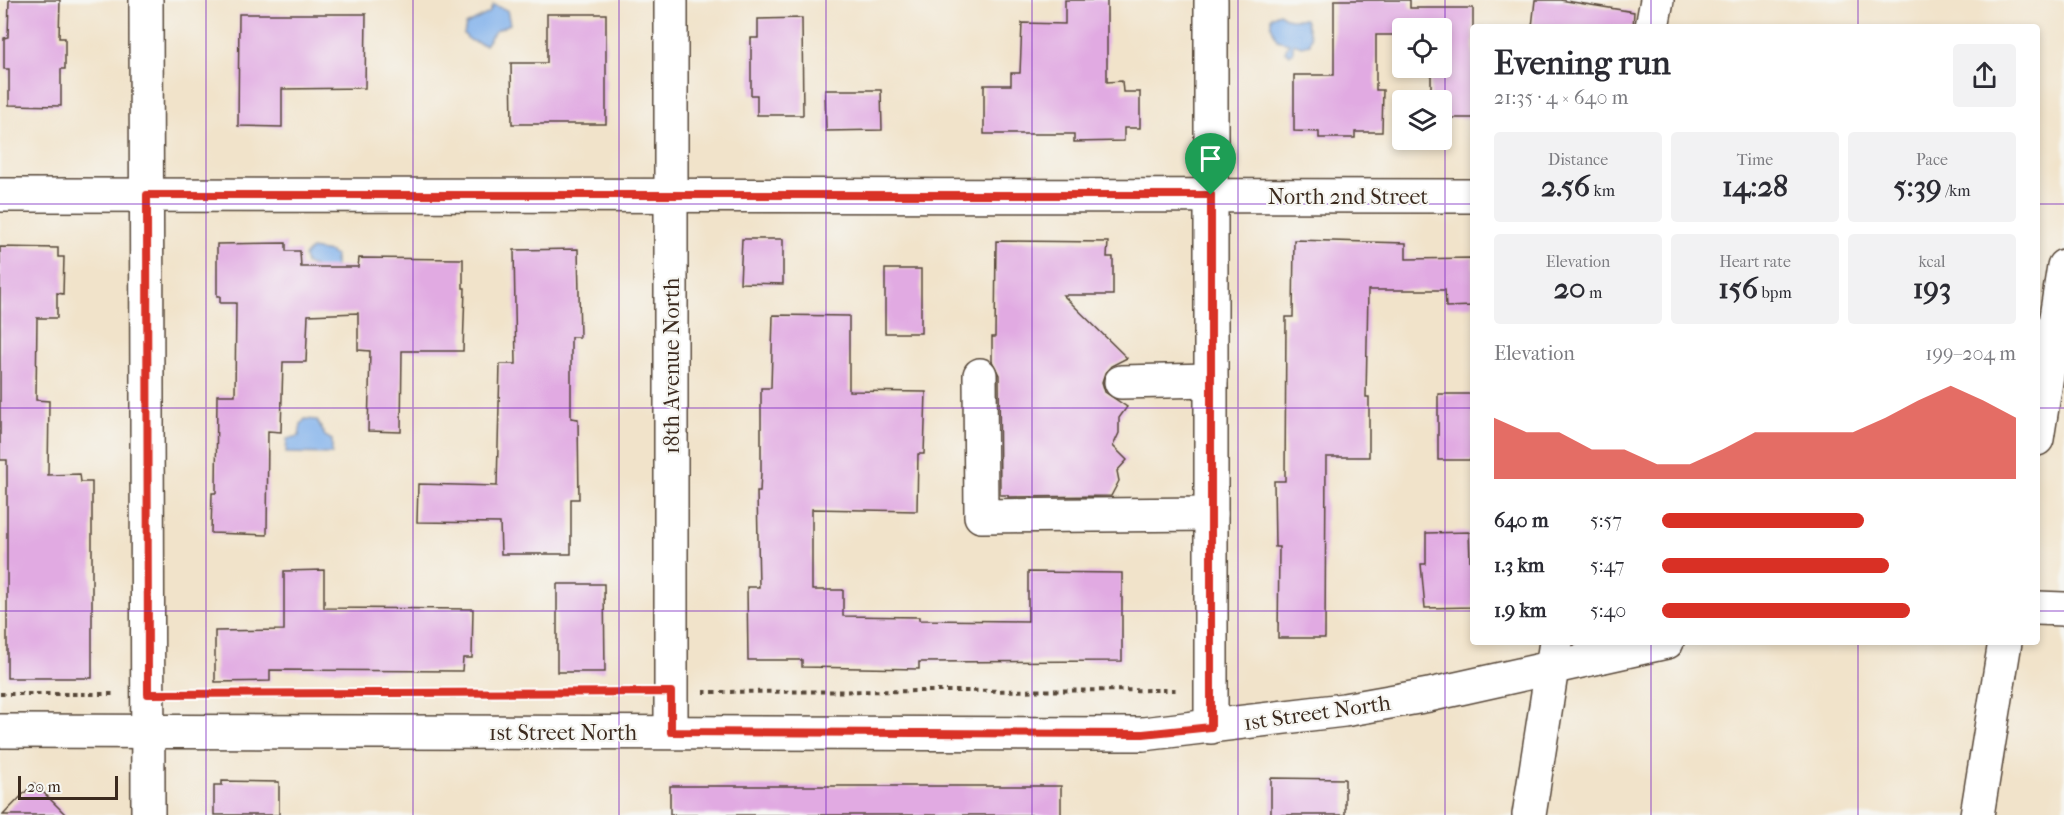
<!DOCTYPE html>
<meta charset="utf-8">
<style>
body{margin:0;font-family:"IM FELL French Canon",serif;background:#f2f2f3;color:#2b2b33;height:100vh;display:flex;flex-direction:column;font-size:22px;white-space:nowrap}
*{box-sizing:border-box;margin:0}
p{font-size:20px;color:#7c7c81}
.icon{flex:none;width:33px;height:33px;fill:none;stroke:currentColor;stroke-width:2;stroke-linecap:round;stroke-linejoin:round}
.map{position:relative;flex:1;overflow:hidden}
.drawer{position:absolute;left:1470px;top:24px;width:570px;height:621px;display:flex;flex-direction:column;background:#fff;border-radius:6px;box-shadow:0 3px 9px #0003}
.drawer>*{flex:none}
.tools{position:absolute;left:1392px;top:18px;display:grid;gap:12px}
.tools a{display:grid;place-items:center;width:60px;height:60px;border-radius:6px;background:#fff;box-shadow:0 3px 9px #0003;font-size:30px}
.scale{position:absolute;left:18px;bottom:15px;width:100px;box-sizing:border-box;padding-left:6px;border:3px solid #3b2a1e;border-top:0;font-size:16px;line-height:21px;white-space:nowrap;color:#3b2a1e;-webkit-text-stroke:4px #f6f6f2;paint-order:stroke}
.pin{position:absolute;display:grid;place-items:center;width:51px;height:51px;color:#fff;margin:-62px -26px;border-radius:50% 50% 50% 0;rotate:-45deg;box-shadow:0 0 6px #0007}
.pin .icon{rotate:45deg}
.round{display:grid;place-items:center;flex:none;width:63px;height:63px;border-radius:6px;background:#f2f2f3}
.summary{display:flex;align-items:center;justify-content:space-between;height:102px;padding:0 24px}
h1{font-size:33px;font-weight:800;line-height:45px}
.stats{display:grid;grid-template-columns:repeat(3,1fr);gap:9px;height:102px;padding:6px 24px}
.stats div{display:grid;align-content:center;border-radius:6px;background:#f2f2f3;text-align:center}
.stats b{font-size:30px;font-weight:800}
.stats small{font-size:16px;font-weight:400}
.stats p{font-size:16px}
.chart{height:168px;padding:12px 24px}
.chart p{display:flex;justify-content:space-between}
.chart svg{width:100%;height:108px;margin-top:6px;fill:#d93025;opacity:.7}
ul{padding:0 24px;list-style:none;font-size:20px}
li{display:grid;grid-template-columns:96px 72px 1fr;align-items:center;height:45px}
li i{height:15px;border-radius:8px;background:#d93025}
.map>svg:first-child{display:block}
</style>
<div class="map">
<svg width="2064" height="815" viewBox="0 0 2064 815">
<rect width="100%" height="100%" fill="#f6f6f2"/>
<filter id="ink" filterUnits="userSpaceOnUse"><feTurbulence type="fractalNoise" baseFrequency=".0167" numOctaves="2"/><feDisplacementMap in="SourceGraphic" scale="12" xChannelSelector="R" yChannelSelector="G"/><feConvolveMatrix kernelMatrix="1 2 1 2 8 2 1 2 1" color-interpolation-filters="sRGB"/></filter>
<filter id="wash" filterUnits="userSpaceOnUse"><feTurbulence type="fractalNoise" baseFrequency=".008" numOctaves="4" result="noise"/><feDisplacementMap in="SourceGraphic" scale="24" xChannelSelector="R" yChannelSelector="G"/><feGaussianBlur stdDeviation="1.35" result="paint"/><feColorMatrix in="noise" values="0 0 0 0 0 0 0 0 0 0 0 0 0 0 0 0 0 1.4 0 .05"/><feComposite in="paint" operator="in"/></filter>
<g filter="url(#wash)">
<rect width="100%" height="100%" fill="#f1e3ca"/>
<!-- water -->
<g fill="#80b0eb" stroke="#5e6d84" stroke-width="1.5">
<polygon points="493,5 507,10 510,24 495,31 485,45 469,40 464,34 466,25 489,13"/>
<polygon points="1279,13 1289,19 1305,19 1311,37 1310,44 1302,46 1293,43 1293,53 1289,54 1285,51 1289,43 1277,40 1271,25 1271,17"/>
<polygon points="311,249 330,252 335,256 336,292 317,268 306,264 304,256"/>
<polygon points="305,419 317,420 325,436 332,440 332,454 286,453 287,439 299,436 301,424"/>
</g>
<g id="blocks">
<!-- building -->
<g fill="#e1aae2">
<polygon points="9,0 60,0 59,38 65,38 65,69 61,69 61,106 9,105 9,69 4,69 4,38 8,37"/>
<polygon points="1065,0 1107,0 1107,82 1122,81 1123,92 1140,92 1140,128 1124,128 1124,141 1074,142 1074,134 984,134 984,85 1011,85 1011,73 1020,73 1022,23 1065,24"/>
<polygon points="1334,0 1410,0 1410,8 1473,8 1473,118 1442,118 1442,100 1431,100 1431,68 1442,68 1442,28 1402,28 1402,35 1376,35 1376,90 1383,90 1382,132 1355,132 1355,138 1319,138 1319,132 1294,131 1294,75 1334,75"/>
<polygon points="1535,0 1560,0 1634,12 1633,27 1532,27"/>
<polygon points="239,14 366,14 365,88 282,89 282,127 238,126"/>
<polygon points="547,14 606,14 606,124 512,124 511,63 547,63"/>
<polygon points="802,18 803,115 757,115 757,95 751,95 751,38 758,38 758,19"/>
<polygon points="825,90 881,90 882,130 826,131"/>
<polygon points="742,239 783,239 783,284 740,283"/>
<polygon points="1294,240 1406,243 1406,259 1473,258 1473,306 1446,307 1445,290 1368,290 1366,397 1369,397 1369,457 1326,457 1325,638 1278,638 1279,547 1275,547 1274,481 1285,481 1286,317 1293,317"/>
<polygon points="996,241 1108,242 1107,257 1113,257 1113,295 1063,295 1127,358 1111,366 1105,373 1102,382 1105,392 1127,407 1119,418 1119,433 1113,446 1127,460 1117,471 1119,481 1111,496 1008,497 1008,495 1000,495 999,375 992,361 992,337 995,337"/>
<polygon points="286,243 286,251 300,251 301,267 358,267 359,258 463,259 463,288 465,288 463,351 402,351 401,432 368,431 370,351 358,350 358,313 308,315 306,362 283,362 281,432 268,431 267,535 211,533 212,493 216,493 217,395 235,395 236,303 220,303 220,296 217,296 217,244"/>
<polygon points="0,247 58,248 58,257 64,257 63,294 57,293 57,318 37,318 36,400 49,401 48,475 80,474 81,482 92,482 92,678 7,678 7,460 0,460"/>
<polygon points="578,249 580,337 571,337 571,418 578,419 579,499 571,499 571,554 501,554 500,523 417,522 418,484 497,486 500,364 516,364 514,250"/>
<rect x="885" y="269" width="36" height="64"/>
<polygon points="773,315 849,316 849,391 926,392 924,454 918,454 917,511 812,509 812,590 843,590 843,616 919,617 919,620 1028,621 1028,572 1122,573 1122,661 919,662 919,669 802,667 802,660 748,660 747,587 759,587 757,492 760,492 761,472 761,388 771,388"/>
<rect x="1438" y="394" width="35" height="66"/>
<polygon points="1469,532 1470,561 1473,561 1473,607 1425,608 1421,564 1426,564 1426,533"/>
<polygon points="324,570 324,608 473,609 472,658 463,658 462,671 270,670 270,681 215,682 215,631 284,630 284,571"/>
<polygon points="557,584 604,584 605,672 557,672"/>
<polygon points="1271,778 1345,779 1345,815 1271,815"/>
<polygon points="222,781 279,782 279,815 214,815 214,785 222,785"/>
<polygon points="34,783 66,815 3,815"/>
<rect x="670" y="786" width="391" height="29"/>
</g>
</g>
</g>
<g filter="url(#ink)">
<use href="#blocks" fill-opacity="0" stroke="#564638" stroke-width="1.5"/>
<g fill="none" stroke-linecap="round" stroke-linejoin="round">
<defs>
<g id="minor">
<polyline points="146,0 148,815"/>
<polyline points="671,0 671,732"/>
<polyline points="1211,0 1211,727"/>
<polyline points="1652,27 1657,0"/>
<polyline points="0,195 1473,196"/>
<polyline points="980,375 981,516 1211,514"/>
<polyline points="1121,382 1211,380"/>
<polyline points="2037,439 2064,266"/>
<polyline points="2037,608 2064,609"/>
<polyline points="0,731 1143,734 1344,710 1429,695 1667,642"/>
<polyline points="1529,815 1556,642"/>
<polyline points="1977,815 2005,642"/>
</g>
</defs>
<!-- minor casing -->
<use href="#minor" stroke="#564638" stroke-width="36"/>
<!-- path -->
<g stroke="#564638" stroke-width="4" stroke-dasharray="4.5 4.5" stroke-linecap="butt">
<polyline points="703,692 1178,690"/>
<polyline points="0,694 116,694"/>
<polyline points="181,694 638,692"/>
</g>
<!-- minor -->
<use href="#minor" stroke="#fff" stroke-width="33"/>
</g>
</g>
<g fill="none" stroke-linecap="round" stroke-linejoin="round" filter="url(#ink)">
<defs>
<polygon id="route" points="147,195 1211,195 1211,727 1143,734 671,732 671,692 148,694"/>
</defs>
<!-- route casing -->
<use href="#route" stroke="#fff" stroke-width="12"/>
<!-- route -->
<use href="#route" stroke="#d93025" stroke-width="8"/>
</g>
<!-- grid -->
<path fill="none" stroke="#7b2cbf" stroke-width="1.5" stroke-opacity="0.55" d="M206 0V815M413 0V815M619 0V815M826 0V815M1032 0V815M1238 0V815M1445 0V815M1651 0V27M1858 0V27M0 204H1473M2037 204H2064M0 408H1473M2037 408H2064M0 611H1473M2037 611H2064M1651 642V815M1858 642V815"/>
<g text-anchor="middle" stroke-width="4.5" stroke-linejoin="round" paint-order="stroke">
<!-- street labels -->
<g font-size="22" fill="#3b2a1e" stroke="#f6f6f2">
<text x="1348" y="204">North 2nd Street</text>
<text transform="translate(671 366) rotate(-90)" y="8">18th Avenue North</text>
<text transform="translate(1317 712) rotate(-8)" y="8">1st Street North</text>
<text x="563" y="740">1st Street North</text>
</g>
</g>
</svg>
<div class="tools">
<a><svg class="icon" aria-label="locate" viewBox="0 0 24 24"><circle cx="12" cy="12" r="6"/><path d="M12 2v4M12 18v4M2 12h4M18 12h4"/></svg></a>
<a><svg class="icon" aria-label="layers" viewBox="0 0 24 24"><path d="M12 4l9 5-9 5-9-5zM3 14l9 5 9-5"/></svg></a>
</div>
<div class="scale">20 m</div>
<div class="pin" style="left:1211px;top:195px;background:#1e9e55"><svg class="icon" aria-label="arrive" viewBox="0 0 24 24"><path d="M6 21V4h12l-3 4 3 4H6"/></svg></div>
<section class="drawer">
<div class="summary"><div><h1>Evening run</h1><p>21:35 · 4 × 640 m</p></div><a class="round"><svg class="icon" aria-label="share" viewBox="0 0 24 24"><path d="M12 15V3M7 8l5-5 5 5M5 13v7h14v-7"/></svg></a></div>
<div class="stats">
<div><p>Distance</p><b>2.56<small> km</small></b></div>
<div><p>Time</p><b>14:28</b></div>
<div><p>Pace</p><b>5:39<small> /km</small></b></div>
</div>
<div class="stats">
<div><p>Elevation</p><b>20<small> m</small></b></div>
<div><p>Heart rate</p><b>156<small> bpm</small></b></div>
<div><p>kcal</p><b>193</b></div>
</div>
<div class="chart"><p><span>Elevation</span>199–204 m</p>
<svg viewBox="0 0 160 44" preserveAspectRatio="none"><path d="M0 44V19L10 25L20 25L30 32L40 32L50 38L60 38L70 32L80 25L90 25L100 25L110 25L120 19L130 12L140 6L150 12L160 19V44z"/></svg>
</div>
<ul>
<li><b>640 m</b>5:57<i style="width:57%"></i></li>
<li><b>1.3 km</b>5:47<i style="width:64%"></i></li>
<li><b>1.9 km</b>5:40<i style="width:70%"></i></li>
</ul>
</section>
</div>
